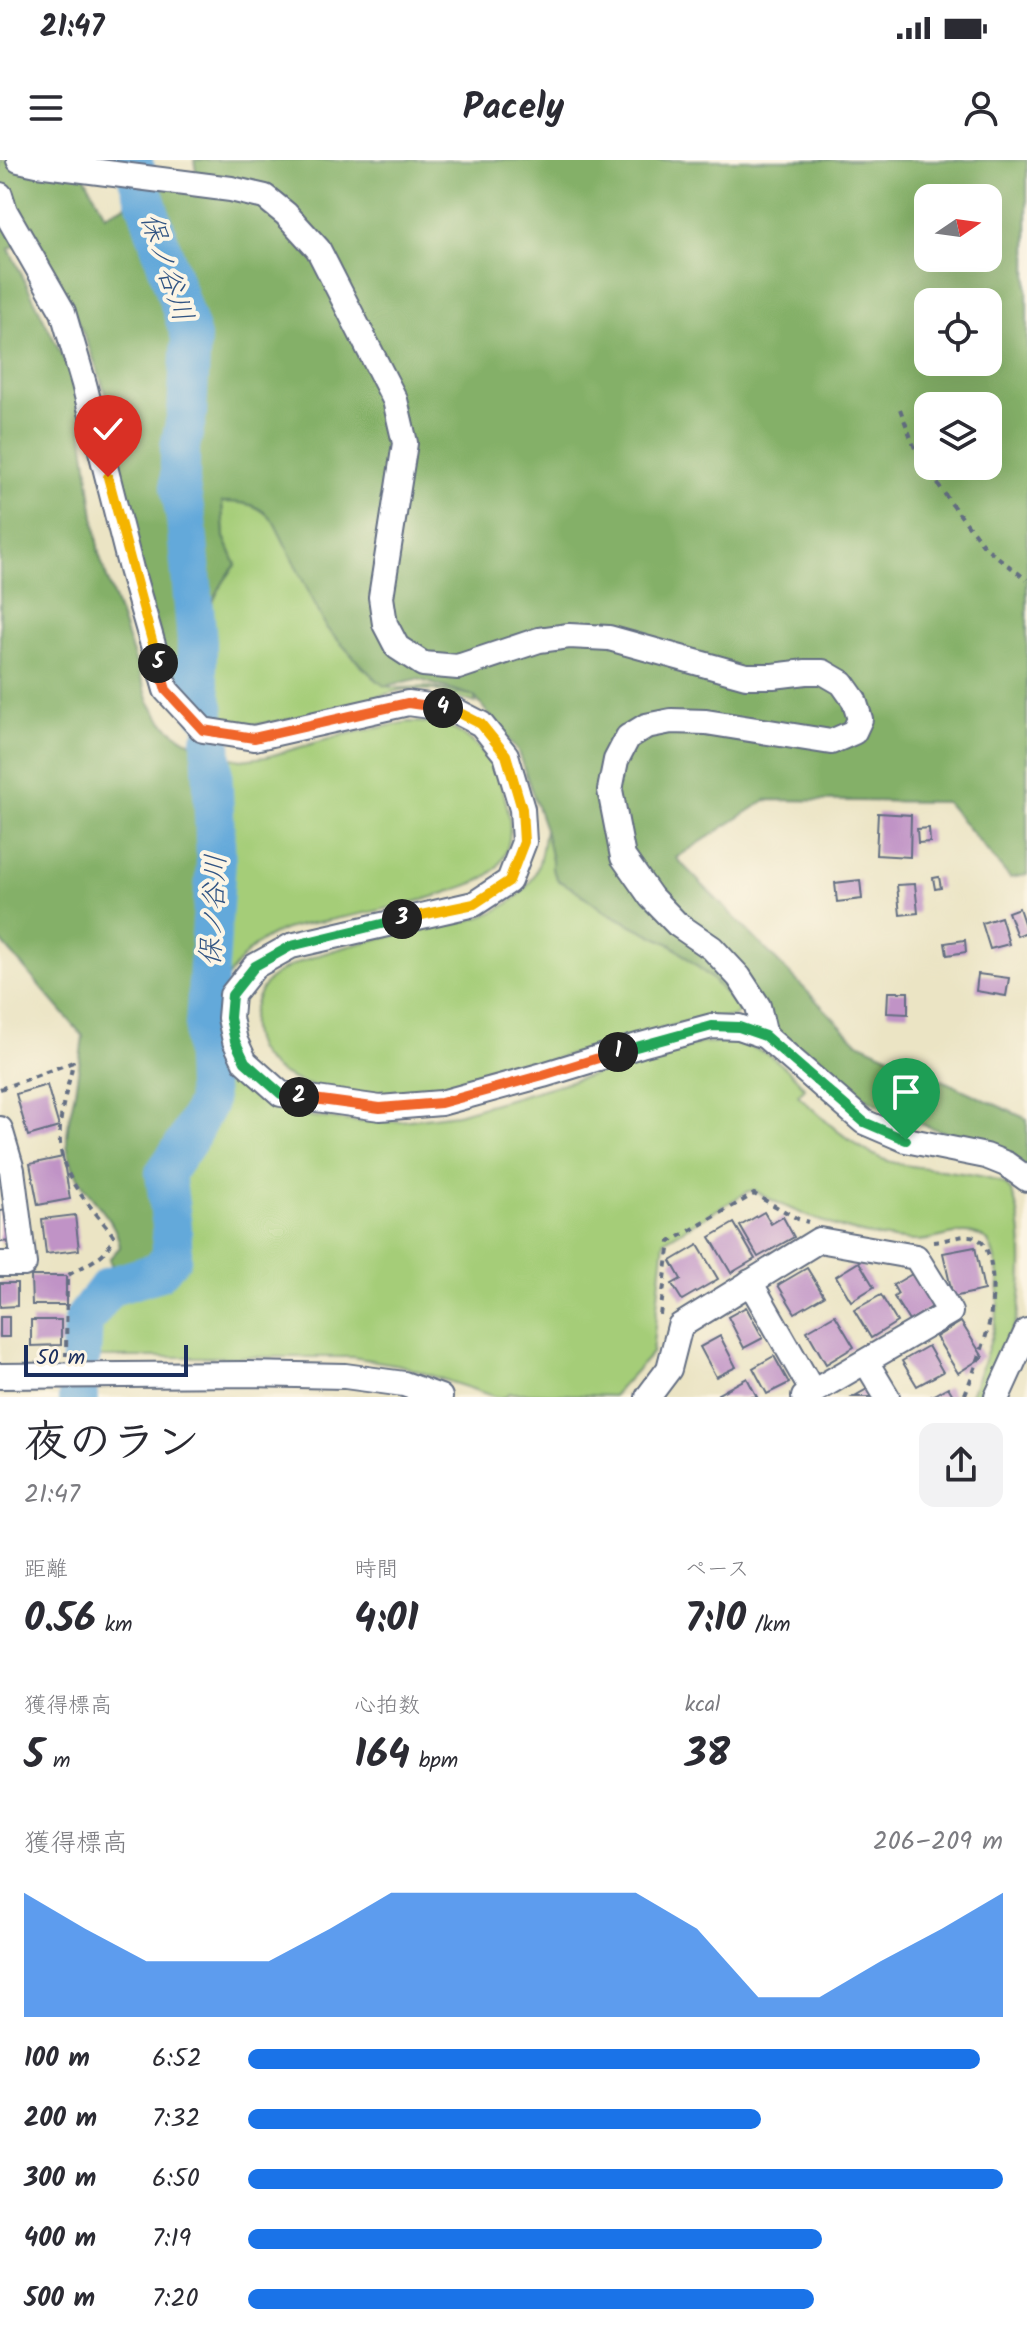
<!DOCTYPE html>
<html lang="ja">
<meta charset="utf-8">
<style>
body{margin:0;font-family:Kalam,"Klee One",sans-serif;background:#f2f2f3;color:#2b2b33;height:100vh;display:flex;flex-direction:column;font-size:30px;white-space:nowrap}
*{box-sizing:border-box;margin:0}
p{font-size:26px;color:#7c7c81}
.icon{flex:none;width:44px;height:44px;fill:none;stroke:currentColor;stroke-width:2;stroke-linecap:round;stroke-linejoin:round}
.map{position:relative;height:1237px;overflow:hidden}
.details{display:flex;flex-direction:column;background:#fff;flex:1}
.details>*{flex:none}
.needle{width:52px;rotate:77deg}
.buttons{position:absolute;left:914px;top:24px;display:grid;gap:16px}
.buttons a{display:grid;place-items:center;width:88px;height:88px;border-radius:16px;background:#fff;box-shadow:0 8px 32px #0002;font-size:40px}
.scale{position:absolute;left:24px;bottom:20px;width:164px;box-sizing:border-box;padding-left:8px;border:4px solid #1b2f5e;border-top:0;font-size:22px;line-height:28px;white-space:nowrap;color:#1b2f5e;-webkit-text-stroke:6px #fcf5e5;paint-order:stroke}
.pin{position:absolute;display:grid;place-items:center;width:68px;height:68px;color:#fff;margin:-82px -34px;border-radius:50% 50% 50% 0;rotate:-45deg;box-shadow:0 0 8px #0007}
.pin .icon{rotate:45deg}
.km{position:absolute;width:40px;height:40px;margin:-20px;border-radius:50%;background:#222;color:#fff;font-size:22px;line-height:40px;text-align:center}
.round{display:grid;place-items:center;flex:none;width:84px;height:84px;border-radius:16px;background:#f2f2f3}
.summary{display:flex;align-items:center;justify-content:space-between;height:136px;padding:0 24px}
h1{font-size:44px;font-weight:600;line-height:60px}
.figures{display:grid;grid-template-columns:repeat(3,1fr);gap:12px;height:136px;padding:8px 24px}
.figures div{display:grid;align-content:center}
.figures b{font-size:40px;font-weight:600}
.figures small{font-size:22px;font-weight:400}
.figures p{font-size:22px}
.chart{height:224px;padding:16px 24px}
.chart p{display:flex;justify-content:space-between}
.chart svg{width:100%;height:144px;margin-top:8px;fill:#1a73e8;opacity:.7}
ul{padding:0 24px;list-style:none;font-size:26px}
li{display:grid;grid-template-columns:128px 96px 1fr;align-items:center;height:60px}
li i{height:20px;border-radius:10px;background:#1a73e8}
.status{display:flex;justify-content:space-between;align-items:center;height:56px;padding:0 40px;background:#fff;direction:ltr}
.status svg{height:22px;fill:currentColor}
header{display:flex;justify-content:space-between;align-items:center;height:104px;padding:0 24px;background:#fff;font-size:36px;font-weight:600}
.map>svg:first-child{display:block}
</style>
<div class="status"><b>21:47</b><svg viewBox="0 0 49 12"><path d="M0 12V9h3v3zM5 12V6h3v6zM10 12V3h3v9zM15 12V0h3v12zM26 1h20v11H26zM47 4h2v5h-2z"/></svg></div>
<header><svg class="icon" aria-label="menu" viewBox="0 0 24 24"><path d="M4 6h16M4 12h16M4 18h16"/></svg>Pacely<svg class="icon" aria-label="person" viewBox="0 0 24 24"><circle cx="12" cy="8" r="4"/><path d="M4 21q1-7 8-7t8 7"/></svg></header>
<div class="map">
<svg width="1027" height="1237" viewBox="0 0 1027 1237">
<rect width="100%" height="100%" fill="#fcf5e5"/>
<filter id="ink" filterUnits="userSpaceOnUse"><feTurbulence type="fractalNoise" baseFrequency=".0125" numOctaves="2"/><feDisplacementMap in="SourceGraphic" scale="16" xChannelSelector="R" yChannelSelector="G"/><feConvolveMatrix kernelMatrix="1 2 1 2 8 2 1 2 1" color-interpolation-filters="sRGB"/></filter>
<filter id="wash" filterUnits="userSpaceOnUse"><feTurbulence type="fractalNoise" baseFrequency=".006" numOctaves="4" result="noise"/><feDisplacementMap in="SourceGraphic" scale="32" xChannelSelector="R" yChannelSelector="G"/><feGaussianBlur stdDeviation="1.8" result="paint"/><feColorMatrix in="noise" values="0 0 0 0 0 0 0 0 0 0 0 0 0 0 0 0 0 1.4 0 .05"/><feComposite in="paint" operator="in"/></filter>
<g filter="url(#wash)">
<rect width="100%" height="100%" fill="#ebe4c4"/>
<!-- green -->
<g fill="#a5cd78" stroke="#607e6b" stroke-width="2">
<path d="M222 341C246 343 259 343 274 362L346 489 361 506 385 526 397 528 430 527 474 536 476 543 435 530H401L334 549 283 561 252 565 218 560 201 550C200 495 198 449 236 405L224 377Z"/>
<path d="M409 562C439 562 459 567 480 589 496 606 505 633 509 656 511 673 510 688 500 703 490 719 471 724 454 730 415 744 376 751 335 759 317 763 298 764 281 771 256 780 242 797 227 818V671L208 627 205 613 208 593 241 600 266 597 346 574Z"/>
<path d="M545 669 552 700V709L558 720 576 730 604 751 672 785 712 819 740 850 734 857 701 858C646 873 592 888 537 904 493 916 447 930 401 935 364 939 296 930 268 903 249 885 248 858 258 836 267 815 286 808 305 800 337 788 371 780 405 773 449 764 501 763 530 722 541 707 542 687 545 669Z"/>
<path d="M726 882C762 886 781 900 805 928L798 935C823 959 848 983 880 998 899 1006 921 1007 941 1010 959 1013 991 1015 1006 1025 1027 1044 1025 1139 1014 1166 1003 1191 988 1214 976 1237H970C989 1190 1013 1131 988 1081 963 1062 939 1083 912 1081 855 1077 804 1058 755 1031H749L664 1081 652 1193 613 1236 509 1233 506 1237H496L400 1205 352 1197H93C93 1185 92 1171 95 1159 100 1144 118 1132 132 1127 138 1125 145 1128 150 1126 165 1120 169 1110 165 1096L172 979 186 961 192 940 235 917 253 935 272 947 299 955 359 962 401 961 457 954 702 883Z"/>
</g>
<!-- forest -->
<path fill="#84b068" stroke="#507063" stroke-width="2" fill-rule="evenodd" d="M0 0H76L105 55 196 12 194 0H1027V715L1010 718 946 642 766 640 676 698 856 881 1027 959V1010L1013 995 900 957 816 911 740 850 712 819 672 785 604 751 576 730 558 720 552 709V700L545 669 518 592 474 536 417 519 385 526 376 520 327 469 274 362C260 344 244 342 222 342L224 377 236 405C198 449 200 496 201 550 168 521 159 471 145 430 140 412 132 395 129 377 120 337 120 296 111 256 98 197 64 128 33 77L9 89 76 224 99 394 149 541C166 573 179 574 208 593L205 613 208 627 227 670V818L217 844 216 866 222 893 235 917 192 940 186 961 172 979 165 1096 150 1111 118 1121 109 1099 120 1087C115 1055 90 1042 76 1014 60 982 69 963 75 931 78 912 81 894 83 876L0 780ZM928 38H988V98H928ZM928 142H988V202H928ZM928 246H988V306H928Z"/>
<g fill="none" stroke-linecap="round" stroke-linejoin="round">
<!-- river -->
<g stroke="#64a9da" stroke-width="40">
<polyline points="132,0 191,177 187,254 180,287 180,327 186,359 197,481 197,515 205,551"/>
<polyline points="81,1195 83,1161 109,1127 158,1112 172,1096 172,1066 165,1013 187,981 207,943 204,880 216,702 211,580"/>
<polyline points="78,1237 78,1234"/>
</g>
</g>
<g id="blocks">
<!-- building -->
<g fill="#c093c6">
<polygon points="878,653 911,655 910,697 876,695"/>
<polygon points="929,668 930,682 918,683 917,669"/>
<polygon points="939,717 941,728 935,729 933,718"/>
<polygon points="860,720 862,739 837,742 835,723"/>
<polygon points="915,724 918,753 900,755 897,725"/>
<polygon points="1019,748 1027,772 1017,776 1008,752"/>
<polygon points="1001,757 1009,784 990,789 982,763"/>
<polygon points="965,780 966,792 947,795 945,783"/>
<polygon points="978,814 1009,818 1006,836 976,831"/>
<polygon points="888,832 908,832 908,854 887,853"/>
<polygon points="47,925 59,967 28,976 16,934"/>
<polygon points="63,997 70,1039 38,1045 30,1004"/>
<polygon points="7,1050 12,1081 0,1082 0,1051"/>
<polygon points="764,1052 771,1064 783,1057 794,1077 758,1097 740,1066"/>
<polygon points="75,1055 79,1090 46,1094 42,1059"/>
<polygon points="734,1063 755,1099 731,1113 710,1077"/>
<polygon points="698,1085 718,1119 682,1140 672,1124 681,1119 671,1101"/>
<polygon points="975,1087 984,1130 953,1137 943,1093"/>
<polygon points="859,1102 874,1127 851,1141 836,1116"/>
<polygon points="807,1108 824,1136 795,1153 778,1125"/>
<polygon points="912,1114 932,1147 909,1161 894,1137 898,1134 893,1125"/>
<polygon points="31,1116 66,1116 66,1145 32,1145"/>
<polygon points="0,1123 17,1123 17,1146 0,1147"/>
<polygon points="881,1135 897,1162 871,1178 854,1150"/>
<polygon points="746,1147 763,1178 744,1188 728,1157"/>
<polygon points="835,1155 854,1187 826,1204 807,1171"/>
<rect x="0" y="1157" width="9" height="20"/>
<polygon points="31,1160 61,1160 61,1185 31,1186"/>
<polygon points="961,1162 983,1197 958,1213 936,1177"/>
<polygon points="720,1176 736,1207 716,1217 700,1187"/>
<polygon points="928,1186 943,1212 917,1226 902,1201"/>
<polygon points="774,1196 789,1223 767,1234 753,1208"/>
<polygon points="747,1218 757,1237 720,1237 718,1234"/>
<polygon points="948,1227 954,1237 930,1237"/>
<polygon points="869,1228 873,1237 853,1237"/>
</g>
</g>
</g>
<g filter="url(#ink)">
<use href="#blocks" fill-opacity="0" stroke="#646e82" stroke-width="2"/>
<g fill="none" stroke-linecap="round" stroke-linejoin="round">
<defs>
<g id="minor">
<polyline points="19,0 37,4 231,29 265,37 286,54 318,89 395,240 405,283 381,437 385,464 397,487 423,504 458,507 539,480 569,476 609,478 746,516 773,516 806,512 823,512 842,523 854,540 860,559 854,572 831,582 706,562 671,561 646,566 628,577 616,600 610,630 623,697 651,737 677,764 712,788 739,817 758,846 765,876"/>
<polyline points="0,35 5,51 63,152 84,224 131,409 166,530 203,570 254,578 408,543 452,549 481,564 506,595 522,649 524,682 509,721 474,744 291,786 255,806 232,835 230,858 235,881 245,902 281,934 380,948 441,943 543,915 641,885 712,866 739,867 765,876 864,962 906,980 986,996 1006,1004 1027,1019"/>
<polyline points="0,969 12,1010 24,1104 0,1104"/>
<polyline points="750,1122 813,1232"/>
<polyline points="866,1202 887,1237"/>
<polyline points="0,1216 247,1214 345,1216 404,1224 440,1237"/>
<polyline points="648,1237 669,1209 680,1166 819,1080 916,1097 950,1152 804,1237"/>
<polyline points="997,1237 1027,1171"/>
</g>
</defs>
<!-- minor casing -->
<use href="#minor" stroke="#646e82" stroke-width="28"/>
<!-- path -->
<g stroke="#646e82" stroke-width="4" stroke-dasharray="6 6" stroke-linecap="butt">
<polyline points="900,249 916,291 950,342 985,387 1027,420"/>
<path d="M0 929 73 902C70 921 63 939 61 958 53 1013 83 1035 113 1075 109 1098 85 1104 67 1116L66 1196"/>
<path d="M933 1082C945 1081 959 1075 970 1076 1001 1079 993 1152 987 1172 981 1194 972 1216 964 1237"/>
<polyline points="660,1155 670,1082 754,1034 798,1059 808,1062"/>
</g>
<!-- minor -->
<use href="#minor" stroke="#fff" stroke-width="24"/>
</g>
</g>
<g fill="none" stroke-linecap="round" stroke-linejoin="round" filter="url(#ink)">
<defs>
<polyline id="split-1" points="618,892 712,866 739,867 765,876 864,962 906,980"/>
<polyline id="split-2" points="299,937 380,948 441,943 543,915 618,892"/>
<polyline id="split-3" points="299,937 281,934 245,902 235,881 230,858 232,835 255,806 291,786 402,759"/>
<polyline id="split-4" points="402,759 474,744 509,721 524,682 522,649 506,595 481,564 452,549 443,548"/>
<polyline id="split-5" points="158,503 166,530 203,570 254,578 408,543 443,548"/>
<polyline id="split-6" points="108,317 158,503"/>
</defs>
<!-- split-1 casing -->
<use href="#split-1" stroke="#fff" stroke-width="16"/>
<!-- split-2 casing -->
<use href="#split-2" stroke="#fff" stroke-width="16"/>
<!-- split-3 casing -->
<use href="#split-3" stroke="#fff" stroke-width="16"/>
<!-- split-4 casing -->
<use href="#split-4" stroke="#fff" stroke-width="16"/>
<!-- split-5 casing -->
<use href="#split-5" stroke="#fff" stroke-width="16"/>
<!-- split-6 casing -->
<use href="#split-6" stroke="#fff" stroke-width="16"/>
<!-- split-1 -->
<use href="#split-1" stroke="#22a559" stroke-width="10"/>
<!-- split-2 -->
<use href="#split-2" stroke="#f0652b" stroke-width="10"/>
<!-- split-3 -->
<use href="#split-3" stroke="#22a559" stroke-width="10"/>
<!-- split-4 -->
<use href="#split-4" stroke="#f5b400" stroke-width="10"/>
<!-- split-5 -->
<use href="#split-5" stroke="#f0652b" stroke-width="10"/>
<!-- split-6 -->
<use href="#split-6" stroke="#f5b400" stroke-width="10"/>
</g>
<g text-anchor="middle" stroke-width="8" stroke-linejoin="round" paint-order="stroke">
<!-- water labels -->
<g font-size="28" font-style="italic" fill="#315483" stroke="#fcf5e5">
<text transform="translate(168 107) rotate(72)" y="10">保ノ谷川</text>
<text transform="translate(212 750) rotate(-87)" y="10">保ノ谷川</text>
</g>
</g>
</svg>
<div class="buttons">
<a><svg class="needle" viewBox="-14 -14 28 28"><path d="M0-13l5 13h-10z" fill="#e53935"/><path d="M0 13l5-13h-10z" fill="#7c7c81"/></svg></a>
<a><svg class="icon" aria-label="locate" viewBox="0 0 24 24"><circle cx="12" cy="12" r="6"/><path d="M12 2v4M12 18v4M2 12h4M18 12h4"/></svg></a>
<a><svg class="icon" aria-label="layers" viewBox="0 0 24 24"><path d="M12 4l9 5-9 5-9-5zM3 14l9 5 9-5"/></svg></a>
</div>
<div class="scale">50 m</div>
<div class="pin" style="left:906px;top:980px;background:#1e9e55"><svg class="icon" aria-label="arrive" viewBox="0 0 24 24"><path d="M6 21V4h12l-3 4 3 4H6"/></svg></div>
<div class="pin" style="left:108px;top:317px;background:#d93025"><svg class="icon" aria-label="check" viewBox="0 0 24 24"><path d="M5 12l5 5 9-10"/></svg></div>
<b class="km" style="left:618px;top:892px">1</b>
<b class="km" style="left:299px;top:937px">2</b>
<b class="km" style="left:402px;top:759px">3</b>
<b class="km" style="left:443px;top:548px">4</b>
<b class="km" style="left:158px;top:503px">5</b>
</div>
<section class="details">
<div class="summary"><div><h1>夜のラン</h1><p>21:47</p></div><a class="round"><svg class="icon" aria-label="share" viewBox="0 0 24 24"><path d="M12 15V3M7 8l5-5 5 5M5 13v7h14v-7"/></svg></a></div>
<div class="figures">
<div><p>距離</p><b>0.56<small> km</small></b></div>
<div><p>時間</p><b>4:01</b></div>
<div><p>ペース</p><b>7:10<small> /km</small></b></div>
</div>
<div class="figures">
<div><p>獲得標高</p><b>5<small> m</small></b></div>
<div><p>心拍数</p><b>164<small> bpm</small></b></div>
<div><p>kcal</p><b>38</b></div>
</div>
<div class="chart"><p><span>獲得標高</span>206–209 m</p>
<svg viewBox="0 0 160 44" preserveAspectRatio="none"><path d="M0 44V6L10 17L20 27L30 27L40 27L50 17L60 6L70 6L80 6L90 6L100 6L110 17L120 38L130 38L140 27L150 17L160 6V44z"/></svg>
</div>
<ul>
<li><b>100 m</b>6:52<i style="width:97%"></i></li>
<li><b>200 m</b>7:32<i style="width:68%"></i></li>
<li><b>300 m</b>6:50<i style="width:100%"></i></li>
<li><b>400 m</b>7:19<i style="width:76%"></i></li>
<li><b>500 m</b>7:20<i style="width:75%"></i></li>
</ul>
</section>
